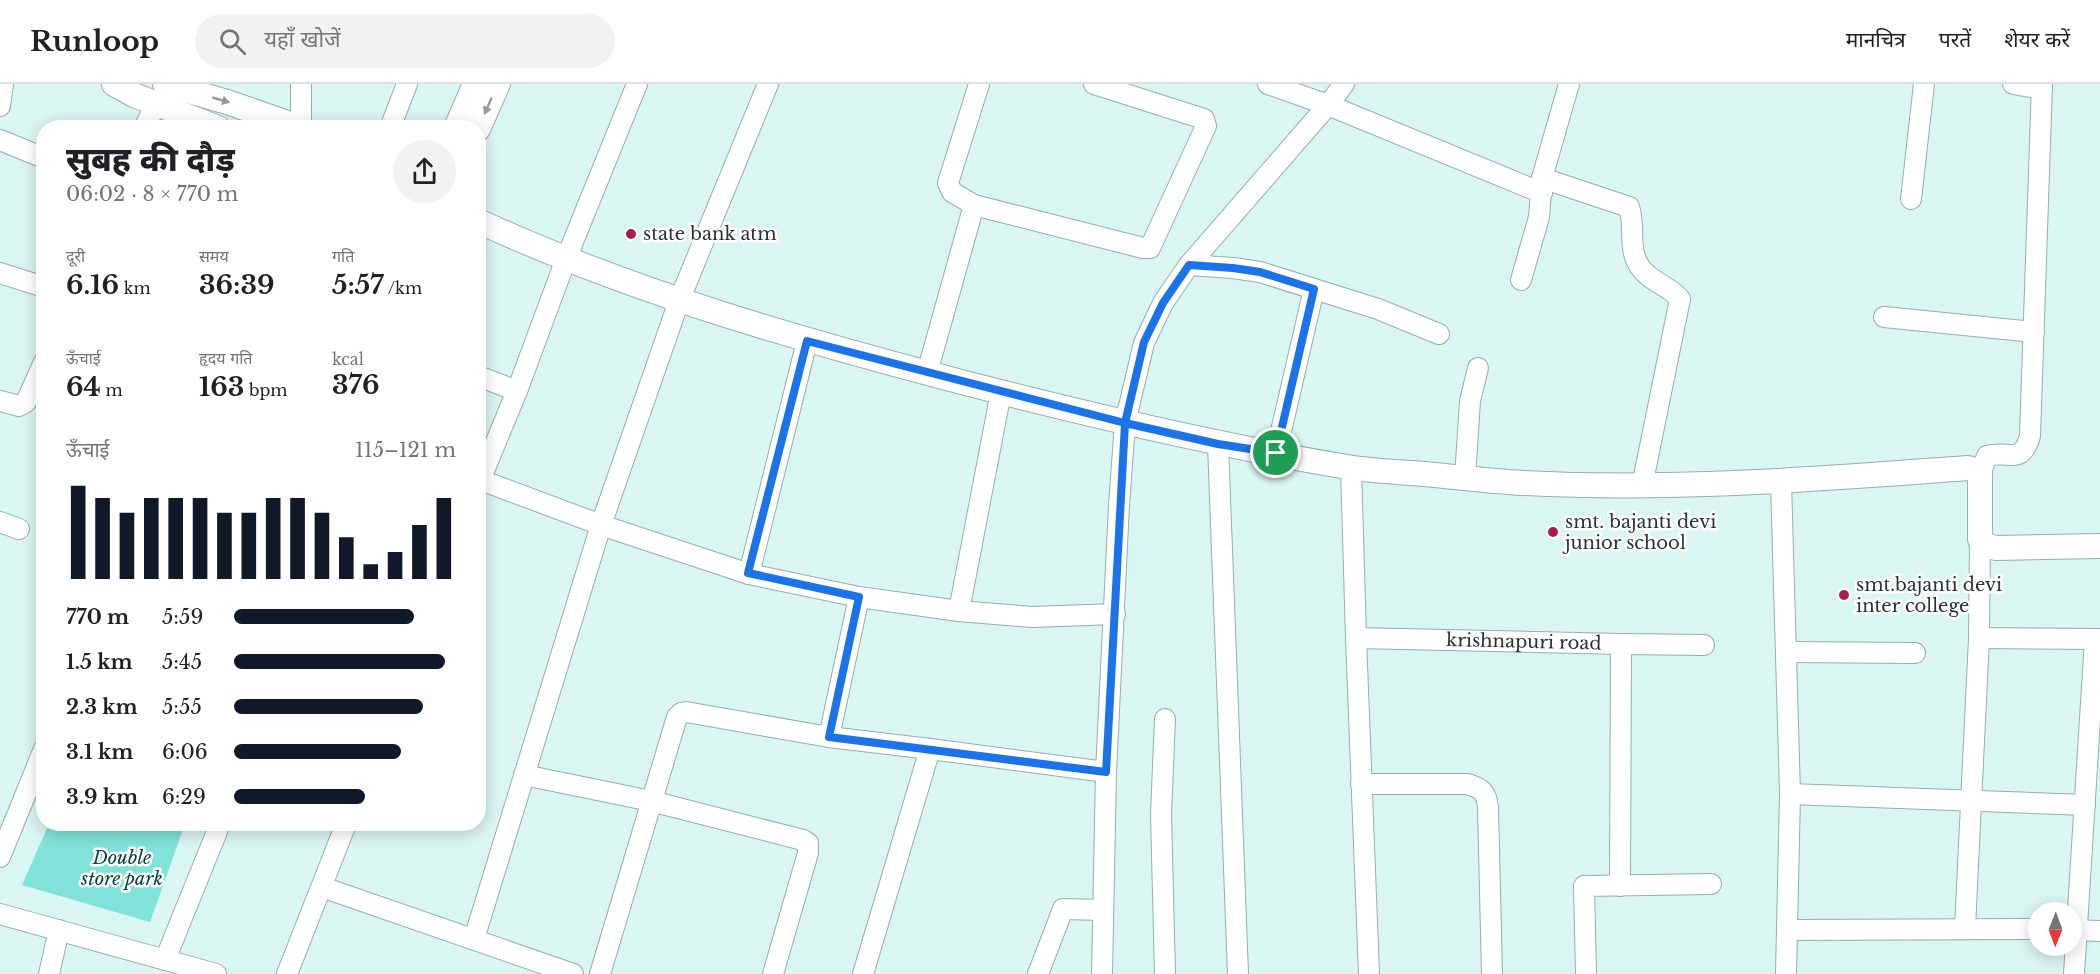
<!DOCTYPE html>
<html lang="hi">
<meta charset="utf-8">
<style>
body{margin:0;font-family:"Libre Baskerville","Noto Sans Devanagari",serif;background:#f2f2f2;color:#202124;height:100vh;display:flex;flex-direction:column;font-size:22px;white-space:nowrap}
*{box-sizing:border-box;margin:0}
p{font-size:20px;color:#757577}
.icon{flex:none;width:33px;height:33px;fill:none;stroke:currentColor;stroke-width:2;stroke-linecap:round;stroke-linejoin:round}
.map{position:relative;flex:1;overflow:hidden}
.panel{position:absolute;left:36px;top:36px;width:450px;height:711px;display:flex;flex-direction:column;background:#fff;border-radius:24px;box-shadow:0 3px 15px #0003}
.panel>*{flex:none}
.needle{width:39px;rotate:181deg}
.fabs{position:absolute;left:2028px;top:818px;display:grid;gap:12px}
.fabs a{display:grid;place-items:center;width:54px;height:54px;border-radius:50%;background:#fff;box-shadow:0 3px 15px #0003;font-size:30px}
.pin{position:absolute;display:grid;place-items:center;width:51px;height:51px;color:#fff;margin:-26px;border:3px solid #fff;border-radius:50%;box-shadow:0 2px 6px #0007}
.round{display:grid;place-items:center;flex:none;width:63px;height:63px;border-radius:32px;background:#f2f2f2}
.headline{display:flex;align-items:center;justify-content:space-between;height:102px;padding:0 30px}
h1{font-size:33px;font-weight:800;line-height:45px}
.metrics{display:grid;grid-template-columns:repeat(3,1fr);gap:9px;height:102px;padding:6px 30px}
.metrics div{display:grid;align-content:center}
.metrics b{font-size:26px;font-weight:800}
.metrics small{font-size:16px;font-weight:400}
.metrics p{font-size:16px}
.chart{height:168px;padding:12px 30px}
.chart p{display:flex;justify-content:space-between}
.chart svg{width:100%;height:108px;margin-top:6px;stroke:#111827;stroke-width:6}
ul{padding:0 30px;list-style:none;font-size:20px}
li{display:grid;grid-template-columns:96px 72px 1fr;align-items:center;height:45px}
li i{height:15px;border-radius:8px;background:#111827}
header{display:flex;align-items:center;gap:36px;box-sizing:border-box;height:84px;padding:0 30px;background:#fff;border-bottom:2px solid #e0e0e0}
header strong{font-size:28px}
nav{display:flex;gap:33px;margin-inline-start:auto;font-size:21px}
.search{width:420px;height:54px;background:#f2f2f2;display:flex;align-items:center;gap:15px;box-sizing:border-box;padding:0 21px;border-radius:33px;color:#757577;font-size:22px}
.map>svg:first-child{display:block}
</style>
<header>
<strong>Runloop</strong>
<div class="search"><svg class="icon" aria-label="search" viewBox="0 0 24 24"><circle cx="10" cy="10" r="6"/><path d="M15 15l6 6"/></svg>यहाँ खोजें</div>
<nav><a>मानचित्र</a><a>परतें</a><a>शेयर करें</a></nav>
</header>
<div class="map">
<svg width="2100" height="890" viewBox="0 0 2100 890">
<rect width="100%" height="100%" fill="#daf6f2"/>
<!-- green -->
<polygon fill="#80e2d8" points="49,740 185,740 150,838 22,801"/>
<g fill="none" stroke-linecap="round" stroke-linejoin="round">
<defs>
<g id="minor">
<polyline points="768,0 679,217 601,441 749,490 859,513 829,653"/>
<polyline points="979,0 948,99 952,108 974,121 1143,164 1150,164 1206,42 1204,35 1094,0"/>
<polyline points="1268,0 1328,21 1542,109"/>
<polyline points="2013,0 2042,5"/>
<polyline points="0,22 3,0"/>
<polyline points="301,43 301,0"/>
<polyline points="144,44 156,20"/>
<polyline points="390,44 407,0"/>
<polyline points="0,56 44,74"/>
<path d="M1542 94 1629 123C1636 142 1627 165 1640 183 1650 198 1670 202 1680 215L1642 402"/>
<polyline points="1911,115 1924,0"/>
<polyline points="1189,181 1233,184 1260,188 1378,225 1439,250"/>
<polyline points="0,189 44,203"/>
<polyline points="1521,196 1539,133 1542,94 1569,0"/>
<polyline points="1884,233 2034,248"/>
<polyline points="927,289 974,121"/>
<polyline points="478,292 517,307"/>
<polyline points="0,317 19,322 26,318 44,278"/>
<polyline points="1218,360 1238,890"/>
<polyline points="1276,369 1314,205"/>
<path id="s1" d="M1351 384 1356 554 1621 560 1620 802"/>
<path d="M1980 391 1987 372C2010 366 2021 382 2030 352L2042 0"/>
<polyline points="1465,394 1470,317 1478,284"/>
<polyline points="1781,398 1790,710 1786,890"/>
<polyline points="478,401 517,307 566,175 637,0"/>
<polyline points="0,438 19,445"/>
<polyline points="1980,455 1979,554 2100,555"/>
<polyline points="749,490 807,257"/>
<polyline points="859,513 959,527 1032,533 1115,530"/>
<polyline points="959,527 1001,308"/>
<polyline points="1356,554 1369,890"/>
<polyline points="1621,560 1704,561"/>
<polyline points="1786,568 1915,569"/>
<polyline points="1165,635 1161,730 1165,890"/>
<polyline points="524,691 651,717 803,756 808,759 808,769 773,890"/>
<path d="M1361 700H1467C1482 704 1487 709 1488 724L1492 890"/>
<polyline points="1790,710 2085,721"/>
<polyline points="0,773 44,665"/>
<polyline points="322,803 573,890"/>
<polyline points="0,830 216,890"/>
<polyline points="1965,844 1979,554"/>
<polyline points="1787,846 2038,845"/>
<polyline points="2072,846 2100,847"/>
<polyline points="474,855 601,441 478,395"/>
<polyline points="165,876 220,740"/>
<polyline points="49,890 59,846"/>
<polyline points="287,890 346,740"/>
<polyline points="600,890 677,633 681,629 686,628 829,653 930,665"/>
<polyline points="863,890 930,665 1106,688"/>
<polyline points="1038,890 1063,825 1103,826"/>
<polyline points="1102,890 1106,688 1119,421 1125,339 1144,259 1163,219 1189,181 1328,21 1344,0"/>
<polyline points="1586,890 1584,802 1711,800"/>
<polyline points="2074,890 2095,555"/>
</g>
<g id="tertiary">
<polyline points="114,0 134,11 218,44"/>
<polyline points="165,0 227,18 302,44"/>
<polyline points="456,44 475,0"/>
<polyline points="478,45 498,0"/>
<path d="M478 137C637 210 805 257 973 301 1097 333 1221 362 1347 383 1372 387 1399 388 1424 390 1457 393 1490 397 1523 399 1672 407 1820 395 1968 384L1975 386 1980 391V455L1988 462 1996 464 2100 462"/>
</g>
</defs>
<!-- minor casing -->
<use href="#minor" stroke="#95afac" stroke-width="22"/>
<!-- tertiary casing -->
<use href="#tertiary" stroke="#95afac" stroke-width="26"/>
<!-- minor -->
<use href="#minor" stroke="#fff" stroke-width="20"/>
<!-- tertiary -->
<use href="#tertiary" stroke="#fff" stroke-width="24"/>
</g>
<!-- one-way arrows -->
<defs><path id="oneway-solid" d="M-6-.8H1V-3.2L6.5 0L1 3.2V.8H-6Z" transform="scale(1.5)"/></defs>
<g fill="#949998">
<use href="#oneway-solid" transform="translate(221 16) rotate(16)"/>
<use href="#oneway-solid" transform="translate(488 22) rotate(114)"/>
</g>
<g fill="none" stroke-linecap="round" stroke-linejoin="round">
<defs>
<polyline id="route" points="1276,369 1218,360 1125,339 807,257 748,489 859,513 829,653 1106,688 1125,339 1144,258 1163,219 1189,181 1233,184 1260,188 1314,205 1276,369"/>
</defs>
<!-- route casing -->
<use href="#route" stroke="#fff" stroke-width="12"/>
<!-- route -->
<use href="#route" stroke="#1a73e8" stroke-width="8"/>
</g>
<!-- markers -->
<g fill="#ad1b4e" stroke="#fff" stroke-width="2">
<circle cx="631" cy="150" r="6"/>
<circle cx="1553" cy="448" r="6"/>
<circle cx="1844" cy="511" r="6"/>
</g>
<g text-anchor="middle" stroke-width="5" stroke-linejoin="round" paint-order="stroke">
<!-- poi labels -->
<g font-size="18" fill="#283332" stroke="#fff" text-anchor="start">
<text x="643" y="156">state bank atm</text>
<text x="1565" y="444">smt. bajanti devi<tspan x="1565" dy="21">junior school</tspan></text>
<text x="1856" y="507">smt.bajanti devi<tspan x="1856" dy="21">inter college</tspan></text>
</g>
<!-- street labels -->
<g font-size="18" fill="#283332" stroke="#fff">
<text dy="6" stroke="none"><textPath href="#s1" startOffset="338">krishnapuri road</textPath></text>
</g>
<!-- park labels -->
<g font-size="18" font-style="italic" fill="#00433e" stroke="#fff">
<text x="122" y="780">Double<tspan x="122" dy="21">store park</tspan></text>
</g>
</g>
</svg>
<div class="fabs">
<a><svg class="needle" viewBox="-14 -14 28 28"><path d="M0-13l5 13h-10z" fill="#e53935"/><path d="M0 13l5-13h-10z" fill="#757577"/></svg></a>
</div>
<div class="pin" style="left:1276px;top:369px;background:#1e9e55"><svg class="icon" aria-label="arrive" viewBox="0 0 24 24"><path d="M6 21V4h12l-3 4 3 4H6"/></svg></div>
<section class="panel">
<div class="headline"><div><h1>सुबह की दौड़</h1><p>06:02 · 8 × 770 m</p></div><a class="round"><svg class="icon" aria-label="share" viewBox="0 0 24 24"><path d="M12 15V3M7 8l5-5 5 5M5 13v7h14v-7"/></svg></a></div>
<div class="metrics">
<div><p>दूरी</p><b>6.16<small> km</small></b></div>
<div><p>समय</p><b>36:39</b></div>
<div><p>गति</p><b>5:57<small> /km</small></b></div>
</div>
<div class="metrics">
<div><p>ऊँचाई</p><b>64<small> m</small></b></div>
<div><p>हृदय गति</p><b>163<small> bpm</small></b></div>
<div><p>kcal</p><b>376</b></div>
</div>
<div class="chart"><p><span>ऊँचाई</span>115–121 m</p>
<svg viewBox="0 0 160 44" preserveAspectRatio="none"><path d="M5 44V6M15 44V11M25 44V17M35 44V11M45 44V11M55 44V11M65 44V17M75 44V17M85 44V11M95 44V11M105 44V17M115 44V27M125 44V38M135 44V33M145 44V22M155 44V11"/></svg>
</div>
<ul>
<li><b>770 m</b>5:59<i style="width:81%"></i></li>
<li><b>1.5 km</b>5:45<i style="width:95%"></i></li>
<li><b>2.3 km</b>5:55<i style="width:85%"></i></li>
<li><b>3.1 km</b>6:06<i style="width:75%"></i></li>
<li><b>3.9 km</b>6:29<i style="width:59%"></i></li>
</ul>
</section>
</div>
